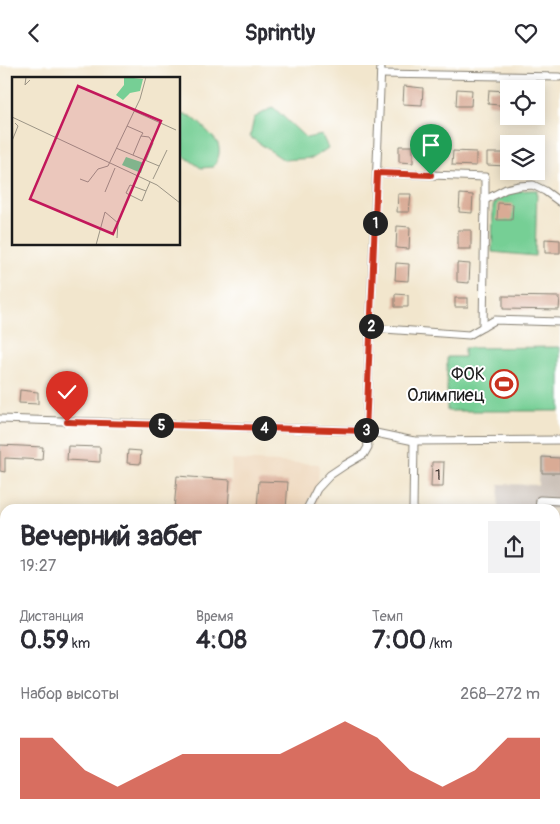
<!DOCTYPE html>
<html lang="ru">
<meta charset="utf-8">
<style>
body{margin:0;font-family:Pangolin,sans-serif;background:#f2f2f3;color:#2b2b33;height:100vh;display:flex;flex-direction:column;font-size:19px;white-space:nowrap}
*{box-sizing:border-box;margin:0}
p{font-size:16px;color:#7c7c81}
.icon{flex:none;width:28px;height:28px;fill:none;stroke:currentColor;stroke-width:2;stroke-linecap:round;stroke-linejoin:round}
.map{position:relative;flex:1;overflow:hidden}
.side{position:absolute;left:0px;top:439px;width:560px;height:321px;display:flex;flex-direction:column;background:#fff;border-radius:15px 15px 0 0;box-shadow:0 2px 12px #0003}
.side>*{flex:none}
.controls{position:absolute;left:500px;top:15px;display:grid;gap:10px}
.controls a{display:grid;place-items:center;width:45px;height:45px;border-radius:0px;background:#fff;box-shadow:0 2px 12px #0003;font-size:25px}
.pin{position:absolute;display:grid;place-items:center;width:42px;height:42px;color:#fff;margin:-51px -21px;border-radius:50% 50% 50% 0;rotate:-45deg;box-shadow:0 0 5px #0007}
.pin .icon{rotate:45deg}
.km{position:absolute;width:25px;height:25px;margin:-12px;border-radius:50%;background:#222;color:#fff;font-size:14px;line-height:25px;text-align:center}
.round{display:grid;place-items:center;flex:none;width:52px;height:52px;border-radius:0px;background:#f2f2f3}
.overview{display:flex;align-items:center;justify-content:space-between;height:85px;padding:0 20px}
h1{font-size:28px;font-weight:700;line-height:38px}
.metrics{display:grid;grid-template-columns:repeat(3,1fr);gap:8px;height:85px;padding:5px 20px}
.metrics div{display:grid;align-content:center}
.metrics b{font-size:25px;font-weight:700}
.metrics small{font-size:14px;font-weight:400}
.metrics p{font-size:14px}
.chart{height:140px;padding:10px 20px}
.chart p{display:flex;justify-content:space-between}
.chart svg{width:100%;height:90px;margin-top:5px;fill:#c8321e;opacity:.7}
header{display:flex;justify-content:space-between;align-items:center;height:65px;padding:0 20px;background:#fff;font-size:22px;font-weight:700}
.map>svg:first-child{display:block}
</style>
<header><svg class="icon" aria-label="back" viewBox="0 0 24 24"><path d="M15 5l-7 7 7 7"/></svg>Sprintly<svg class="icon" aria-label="heart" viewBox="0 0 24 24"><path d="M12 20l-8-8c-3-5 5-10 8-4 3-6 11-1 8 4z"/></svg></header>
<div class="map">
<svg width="560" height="759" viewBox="0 0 560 759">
<rect width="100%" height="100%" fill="#fff"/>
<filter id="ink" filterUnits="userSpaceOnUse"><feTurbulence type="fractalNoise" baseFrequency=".02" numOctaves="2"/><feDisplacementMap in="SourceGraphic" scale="10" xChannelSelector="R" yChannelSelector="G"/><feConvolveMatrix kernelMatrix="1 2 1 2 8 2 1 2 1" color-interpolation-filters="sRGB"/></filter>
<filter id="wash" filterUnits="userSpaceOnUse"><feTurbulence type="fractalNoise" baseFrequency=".0096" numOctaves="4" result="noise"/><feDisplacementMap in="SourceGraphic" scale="20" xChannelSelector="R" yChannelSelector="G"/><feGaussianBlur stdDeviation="1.12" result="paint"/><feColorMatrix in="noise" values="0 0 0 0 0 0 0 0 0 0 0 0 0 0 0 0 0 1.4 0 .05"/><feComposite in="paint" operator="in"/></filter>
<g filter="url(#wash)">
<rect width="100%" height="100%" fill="#f2e6cd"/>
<!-- built -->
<polygon fill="#eed7bb" points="232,395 319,399 317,444 230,444"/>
<!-- industrial -->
<polygon fill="#ccc2b9" points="539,390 560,391 560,612 555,611 555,444 498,444 499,419 538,420"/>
<!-- green -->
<g fill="#76cf95" stroke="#497658">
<polygon points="273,42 306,73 322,70 328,83 313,93 284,95 250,72 254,53"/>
<path d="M180 49C184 50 189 50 192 52 198 56 215 73 218 79 221 87 218 96 213 102L201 103 184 91 179 84V50Z"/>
<path d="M537 125 535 191 492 187 493 141C500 126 522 125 537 125Z"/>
<polygon points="560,282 560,346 447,346 447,292 464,292 464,283"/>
</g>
<g id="blocks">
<!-- building -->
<g fill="#d9ab95">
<polygon points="404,21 423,23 422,40 403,39"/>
<polygon points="457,24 472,25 471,41 456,41"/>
<polygon points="489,25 509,26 509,41 488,39"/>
<polygon points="399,81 413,81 413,98 399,97"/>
<polygon points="453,86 476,87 476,101 452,100"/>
<polygon points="487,88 506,88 506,101 487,100"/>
<polygon points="398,129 411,129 409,147 397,147"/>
<polygon points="460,129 473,130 472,148 459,147"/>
<polygon points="498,138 513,139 512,155 497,155"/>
<polygon points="397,161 410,162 409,184 396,183"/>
<rect x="458" y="165" width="13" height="19"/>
<polygon points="545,174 560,175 560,188 545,188"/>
<polygon points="396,198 409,199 408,216 395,215"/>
<polygon points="457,198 470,199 469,218 457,217"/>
<polygon points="395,229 408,230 408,242 395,242"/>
<polygon points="503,231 560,232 559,245 503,244"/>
<rect x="455" y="233" width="13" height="9"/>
<polygon points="20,325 38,327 38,339 19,338"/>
<polygon points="57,328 75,328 75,341 57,340"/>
<polygon points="0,380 43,382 42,395 5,393 5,407 0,406"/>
<polygon points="68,381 100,382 100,397 67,395"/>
<polygon points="128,385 141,386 140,399 127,398"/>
<polygon points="542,392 560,393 560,408 542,408"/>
<polygon points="432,397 444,397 443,422 431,422"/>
<polygon points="177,411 230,415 228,444 174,444"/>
<polygon points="259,416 288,417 286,444 257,444"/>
</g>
</g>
</g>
<g filter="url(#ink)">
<use href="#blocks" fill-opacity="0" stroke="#878174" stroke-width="1"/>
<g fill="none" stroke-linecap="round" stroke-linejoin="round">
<defs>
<g id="minor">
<polyline points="381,9 560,12"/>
<polyline points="377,108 485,112 485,135 483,262"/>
<polyline points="485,135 506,124 519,121 533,120 545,126 560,137"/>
<polyline points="370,263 469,270 495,255 560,257"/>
<polyline points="0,354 366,366 414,376 560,375"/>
<polyline points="307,444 317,424 330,410 345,400 364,389 368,382 366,366 381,0"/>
<polyline points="413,444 414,376"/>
<polyline points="539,444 540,435 560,436"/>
<polyline points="555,495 560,495"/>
<polyline points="555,678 560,680"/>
<polyline points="467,755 468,759"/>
</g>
</defs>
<!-- minor casing -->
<use href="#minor" stroke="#878174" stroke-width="9"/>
<!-- minor -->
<use href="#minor" stroke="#fff" stroke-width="7"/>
</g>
</g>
<g fill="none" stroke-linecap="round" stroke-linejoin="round" filter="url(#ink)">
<defs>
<polyline id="route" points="67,357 366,366 377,108 431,110"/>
</defs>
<!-- route casing -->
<use href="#route" stroke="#fff" stroke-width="10"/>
<!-- route -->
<use href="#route" stroke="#c8321e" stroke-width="6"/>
</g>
<!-- icons -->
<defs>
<symbol id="stadium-ring" viewBox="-11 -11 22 22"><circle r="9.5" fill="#fff" stroke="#c8321e" stroke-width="1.5"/><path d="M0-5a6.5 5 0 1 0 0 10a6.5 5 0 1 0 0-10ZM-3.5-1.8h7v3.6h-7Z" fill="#c8321e"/></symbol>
</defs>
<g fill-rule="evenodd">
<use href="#stadium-ring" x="488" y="303" width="32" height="32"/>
</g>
<g text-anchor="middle" stroke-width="4" stroke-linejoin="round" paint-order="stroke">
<!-- number labels -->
<g font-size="15" fill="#4b403a">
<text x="438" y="415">1</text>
</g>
<!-- poi labels -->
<g font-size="18" fill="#1c1c1c" stroke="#fff" text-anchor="end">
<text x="485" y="315">ФОК<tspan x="485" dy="21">Олимпиец</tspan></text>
</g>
</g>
<!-- overview -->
<g transform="translate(12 12)">
<rect width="168" height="168" fill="#f2e6cd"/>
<path d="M112 0 131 2 128 14 118 16 111 23 104 18 112 8ZM114 80 132 86 129 96 110 88Z" fill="#76cf95"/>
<path fill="none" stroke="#9c9586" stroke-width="1" d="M14 0 13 8 18 3M122 34 164 53M0 40 145 108 168 126M115 49 131 56 129 59M129 59 137 60 141 66 134 83M0 64 6 49 3 46M104 71 147 89M121 78 129 59M68 102 76 105 86 92 96 89 128 22 134 0M141 102 155 73M134 114 118 108 114 116 130 124 134 114 138 105M93 115 103 91M84 168 93 135 106 146 105 161"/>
<path fill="#c2185b" fill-opacity="0.15" stroke="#c2185b" stroke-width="2.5" d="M66 9 149 44 101 157 18 122Z"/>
<rect width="168" height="168" fill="none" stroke="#1c1c1c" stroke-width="2.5"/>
</g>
</svg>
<div class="controls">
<a><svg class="icon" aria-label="locate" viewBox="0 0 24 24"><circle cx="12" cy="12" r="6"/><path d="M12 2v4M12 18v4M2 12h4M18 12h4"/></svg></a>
<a><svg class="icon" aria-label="layers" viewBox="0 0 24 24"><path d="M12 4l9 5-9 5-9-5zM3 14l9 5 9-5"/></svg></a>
</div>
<div class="pin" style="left:431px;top:110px;background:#1e9e55"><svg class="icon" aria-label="arrive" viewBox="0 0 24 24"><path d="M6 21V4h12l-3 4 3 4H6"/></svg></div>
<div class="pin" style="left:67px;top:357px;background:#d93025"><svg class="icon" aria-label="check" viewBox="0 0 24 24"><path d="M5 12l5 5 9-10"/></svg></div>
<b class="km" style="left:375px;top:158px">1</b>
<b class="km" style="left:371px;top:261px">2</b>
<b class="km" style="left:366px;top:365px">3</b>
<b class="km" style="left:264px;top:363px">4</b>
<b class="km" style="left:161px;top:360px">5</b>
<section class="side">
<div class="overview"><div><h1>Вечерний забег</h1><p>19:27</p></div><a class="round"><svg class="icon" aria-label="share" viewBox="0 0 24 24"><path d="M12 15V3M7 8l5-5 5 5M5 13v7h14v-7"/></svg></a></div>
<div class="metrics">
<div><p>Дистанция</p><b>0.59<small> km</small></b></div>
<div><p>Время</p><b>4:08</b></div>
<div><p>Темп</p><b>7:00<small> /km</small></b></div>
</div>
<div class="chart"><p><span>Набор высоты</span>268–272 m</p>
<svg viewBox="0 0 160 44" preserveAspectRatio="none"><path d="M0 44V14L10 14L20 30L30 38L40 30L50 22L60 22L70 22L80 22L90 14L100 6L110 14L120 30L130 38L140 30L150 14L160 14V44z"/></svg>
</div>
</section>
</div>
